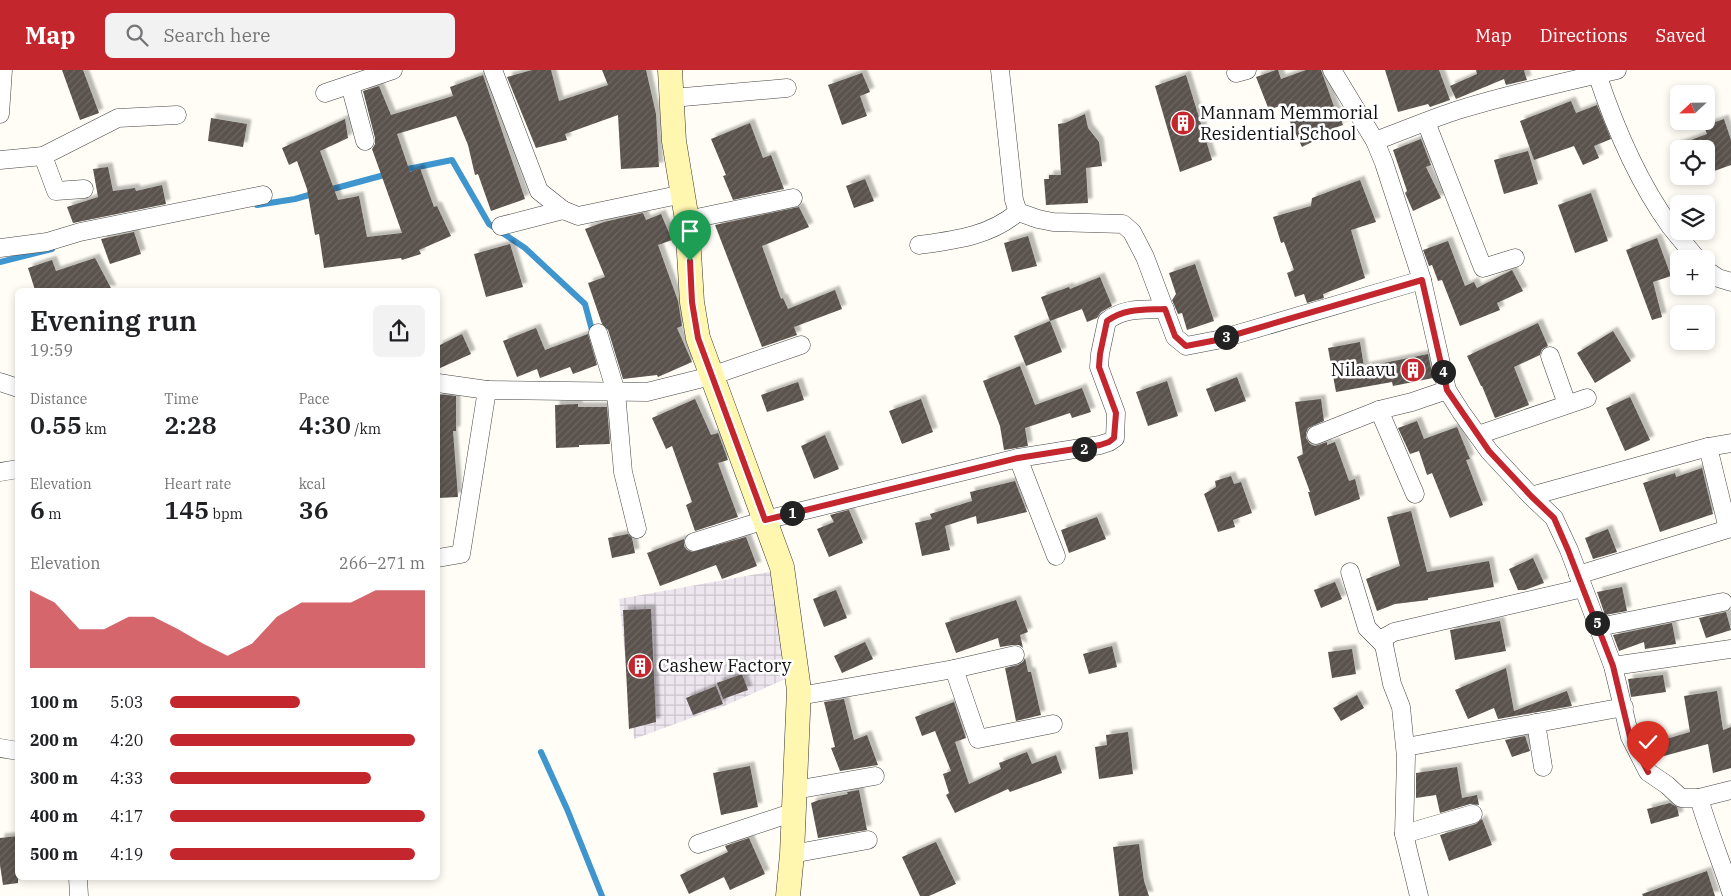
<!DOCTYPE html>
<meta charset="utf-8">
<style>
body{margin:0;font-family:"IBM Plex Serif",serif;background:#f2f2f2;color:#202124;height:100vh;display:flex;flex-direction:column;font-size:19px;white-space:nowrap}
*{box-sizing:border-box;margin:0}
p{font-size:16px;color:#757577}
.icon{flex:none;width:28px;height:28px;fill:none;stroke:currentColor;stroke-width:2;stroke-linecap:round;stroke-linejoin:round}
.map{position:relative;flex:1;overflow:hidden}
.side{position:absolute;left:15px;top:218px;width:425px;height:592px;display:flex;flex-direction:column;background:#fff;border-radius:8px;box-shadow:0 2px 8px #0003}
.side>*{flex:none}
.needle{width:32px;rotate:248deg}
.fabs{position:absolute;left:1670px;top:15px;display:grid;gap:10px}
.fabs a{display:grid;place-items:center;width:45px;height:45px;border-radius:8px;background:#fff;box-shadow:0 2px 8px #0003;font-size:25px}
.pin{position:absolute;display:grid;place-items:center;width:42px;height:42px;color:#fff;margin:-51px -21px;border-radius:50% 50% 50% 0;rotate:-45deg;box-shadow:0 0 5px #0007}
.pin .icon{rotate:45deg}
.km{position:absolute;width:25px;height:25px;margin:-12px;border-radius:50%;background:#222;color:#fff;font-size:14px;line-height:25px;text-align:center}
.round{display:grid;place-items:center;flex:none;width:52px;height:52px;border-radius:8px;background:#f2f2f2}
.overview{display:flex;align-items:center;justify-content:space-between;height:85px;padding:0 15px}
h1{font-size:28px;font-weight:600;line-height:38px}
.metrics{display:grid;grid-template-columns:repeat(3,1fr);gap:8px;height:85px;padding:5px 15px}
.metrics div{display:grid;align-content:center}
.metrics b{font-size:25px;font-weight:600}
.metrics small{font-size:14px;font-weight:400}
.metrics p{font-size:14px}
.chart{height:140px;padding:10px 15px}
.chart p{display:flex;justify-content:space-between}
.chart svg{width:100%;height:90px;margin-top:5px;fill:#c4262e;opacity:.7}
ul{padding:0 15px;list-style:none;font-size:16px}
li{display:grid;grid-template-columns:80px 60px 1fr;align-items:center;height:38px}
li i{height:12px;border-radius:6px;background:#c4262e}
header{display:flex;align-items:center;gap:30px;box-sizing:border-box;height:70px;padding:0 25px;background:#c4262e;color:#fff}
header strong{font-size:24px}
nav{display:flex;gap:28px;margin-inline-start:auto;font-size:18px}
.search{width:350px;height:45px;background:#f2f2f2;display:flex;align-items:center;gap:12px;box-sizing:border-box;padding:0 18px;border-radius:8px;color:#757577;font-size:19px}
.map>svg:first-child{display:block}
</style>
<header>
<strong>Map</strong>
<div class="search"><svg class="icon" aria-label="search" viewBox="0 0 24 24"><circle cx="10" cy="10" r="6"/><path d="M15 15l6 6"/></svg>Search here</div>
<nav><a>Map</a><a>Directions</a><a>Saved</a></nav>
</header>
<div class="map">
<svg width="1731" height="826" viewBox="0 0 1731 826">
<defs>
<pattern id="industrial-grid" width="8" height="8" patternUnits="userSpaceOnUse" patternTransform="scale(1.25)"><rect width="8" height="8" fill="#eee6ef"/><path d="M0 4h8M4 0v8" fill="none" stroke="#cbc4cc"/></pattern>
<pattern id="building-hatch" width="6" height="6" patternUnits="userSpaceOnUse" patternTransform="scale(1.25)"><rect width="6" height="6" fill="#5a524d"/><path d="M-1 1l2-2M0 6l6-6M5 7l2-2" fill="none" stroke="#6d6662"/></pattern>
<filter id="shadow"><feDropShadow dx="4.5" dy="-4.5" stdDeviation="1" flood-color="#0004"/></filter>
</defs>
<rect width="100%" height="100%" fill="#fffdf5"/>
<!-- industrial -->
<polygon fill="url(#industrial-grid)" points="774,501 790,607 724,636 634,669 619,529"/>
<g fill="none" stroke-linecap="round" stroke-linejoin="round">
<!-- stream -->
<g stroke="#3f96cf" stroke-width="6">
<polyline points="403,100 452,90 489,154 525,178 585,234 593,264"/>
<polyline points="325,121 388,104"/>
<polyline points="257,135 295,129 316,123"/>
<polyline points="0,192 52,179"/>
<polyline points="541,682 567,739 602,826"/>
</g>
</g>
<!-- building -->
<g fill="url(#building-hatch)" filter="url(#shadow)">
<polygon points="62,0 83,0 99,43 80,50"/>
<polygon points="532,0 551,0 559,31 608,15 602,0 646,0 656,44 659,97 621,99 618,45 565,64 567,70 536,78 507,7"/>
<polygon points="1276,0 1278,0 1281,9 1306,0 1321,0 1336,42 1338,41 1343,55 1329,60 1330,63 1302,77 1282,35 1269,40 1256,7"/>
<polygon points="1385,0 1439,0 1450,30 1430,37 1428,34 1398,42"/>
<polygon points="1476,0 1525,0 1524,1 1527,10 1506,15 1504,9 1456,29 1450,16 1477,4"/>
<polygon points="862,3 870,22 860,26 867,46 842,55 828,15"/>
<polygon points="483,5 525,129 491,141 478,104 475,105 468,75 456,46 397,64 410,102 420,98 434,137 437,136 451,166 419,180 421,184 402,190 401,188 324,198 319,164 315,165 307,119 297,91 289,95 282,78 345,49 348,68 320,81 338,130 359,126 367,167 402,163 372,79 375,74 375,68 363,21 379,16 391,45 453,26 450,17"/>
<polygon points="1186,5 1212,90 1180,102 1155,16"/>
<polygon points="1571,31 1576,43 1597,35 1611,69 1594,76 1599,88 1583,95 1574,76 1534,90 1520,51"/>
<polygon points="1085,44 1088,58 1099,72 1102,96 1086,98 1088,133 1046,135 1044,109 1049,109 1049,105 1061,105 1058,54 1065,53"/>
<polygon points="211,48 247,54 243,77 208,71"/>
<polygon points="1724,49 1731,70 1731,95 1706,104 1706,79 1673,79 1672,77 1707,64 1704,56"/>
<polygon points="750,53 763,88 771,85 784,119 733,130 723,106 726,105 711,69"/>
<polygon points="1421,69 1431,95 1426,97 1441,128 1413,141 1405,123 1407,121 1393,80"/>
<polygon points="1528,81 1538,114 1504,124 1494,90"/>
<polygon points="108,97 113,121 135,118 136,121 162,115 166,134 73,153 67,137 98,127 93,99"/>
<polygon points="865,109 874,131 854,138 846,116"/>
<polygon points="1360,110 1376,152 1351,160 1365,208 1323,224 1324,228 1307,233 1304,224 1295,227 1287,203 1294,200 1284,172 1281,173 1273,147 1311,136 1312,128"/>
<polygon points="1591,123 1608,171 1575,183 1558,135"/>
<polygon points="799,137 809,157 762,176 781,229 783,228 788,239 835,220 842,239 794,257 797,265 762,277 715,155"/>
<polygon points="643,143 646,150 661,144 672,170 658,175 678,231 682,256 677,258 692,292 658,307 657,305 623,309 608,260 602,254 588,213 605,207 585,159 604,152"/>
<polygon points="134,162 141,184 110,194 101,169"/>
<polygon points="1028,166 1037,196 1012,202 1004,173"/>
<polygon points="1657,168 1671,206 1653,212 1662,247 1652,250 1626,180"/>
<polygon points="1448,171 1465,216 1474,212 1477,218 1512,200 1523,221 1497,233 1500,240 1460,256 1442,210 1438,211 1432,195 1429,196 1423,180"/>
<polygon points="510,174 523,217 486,227 474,184"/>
<polygon points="95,188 112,220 35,220 28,198 52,190 56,201"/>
<polygon points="1195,194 1214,251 1187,260 1182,243 1178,244 1172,230 1176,224 1169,203"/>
<polygon points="1100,207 1112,236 1101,242 1097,248 1087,252 1082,239 1050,251 1041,227 1069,217 1070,219"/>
<polygon points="1050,251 1062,282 1026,296 1014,266"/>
<polygon points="1538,253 1548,276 1542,279 1540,285 1514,297 1529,335 1495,348 1482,316 1481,316 1467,286"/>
<polygon points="536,258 545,280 588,264 597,295 573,304 570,297 540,308 537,299 517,307 503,271"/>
<polygon points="1613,261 1631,291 1595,313 1577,283"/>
<polygon points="462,264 471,284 438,299 438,276"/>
<polygon points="1360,272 1364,297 1428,284 1433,308 1393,316 1392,312 1336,322 1328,278"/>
<polygon points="1020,296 1035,335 1082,318 1091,342 1072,348 1070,343 1025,358 1028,376 1004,380 1000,356 983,311"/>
<polygon points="1237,307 1246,331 1215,342 1206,319"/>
<polygon points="1167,311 1178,346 1148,356 1136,322"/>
<polygon points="798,312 804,330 767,342 761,325"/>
<polygon points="438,324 456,326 456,361 453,361 458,427 438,428"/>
<polygon points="1630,327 1650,370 1625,381 1606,338"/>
<polygon points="695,329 711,365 718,363 728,390 718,393 738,447 695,461 686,435 692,432 672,376 666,379 652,348"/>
<polygon points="921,329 933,362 902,374 889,341"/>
<polygon points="1321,329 1324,351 1308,358 1306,363 1306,368 1310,374 1315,376 1327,372 1327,375 1335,372 1349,411 1355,409 1360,429 1315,446 1308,422 1310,422 1297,387 1303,384 1295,332"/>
<polygon points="578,334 578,337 607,337 610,374 579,375 579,377 556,378 555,335"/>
<polygon points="1417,351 1424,369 1457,357 1470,389 1466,390 1483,435 1450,448 1432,403 1427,405 1419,381 1410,384 1398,358"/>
<polygon points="825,365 839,399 814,409 801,376"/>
<polygon points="1702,398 1713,444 1660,462 1643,413 1675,403 1676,407"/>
<polygon points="1231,406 1234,414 1241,412 1252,443 1233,450 1235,457 1218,462 1204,424 1216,417 1215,411"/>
<polygon points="1015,411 1027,442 977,454 976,446 945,456 950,480 922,486 915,453 932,449 930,444 972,431 970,422"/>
<polygon points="849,440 863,473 829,487 817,459 834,452 830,445"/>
<polygon points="1411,441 1427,502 1489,491 1494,517 1428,528 1428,530 1395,534 1377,541 1366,509 1400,496 1387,447"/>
<polygon points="1097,447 1106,469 1069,483 1061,460"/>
<polygon points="1608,459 1617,482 1593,489 1585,468"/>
<polygon points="628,464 632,468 635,483 612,488 608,468"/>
<polygon points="746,467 757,496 722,509 716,495 660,516 647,483 684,469 684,476 687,480 692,482"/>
<polygon points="1533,488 1544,513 1525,520 1518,520 1509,499"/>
<polygon points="1335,512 1342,529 1321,538 1314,520"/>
<polygon points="1622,517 1627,541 1605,545 1597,522"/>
<polygon points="836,520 847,548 824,557 813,529"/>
<polygon points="1016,530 1028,562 1020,565 1023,578 1019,575 1013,575 1000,577 998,568 956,583 945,553"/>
<polygon points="651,539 656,652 629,659 623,540"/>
<polygon points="1726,542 1731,560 1706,568 1699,548"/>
<polygon points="1500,551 1506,581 1455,590 1450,560"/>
<polygon points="1672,553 1676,574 1645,579 1644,572 1619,581 1613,565"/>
<polygon points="865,572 873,589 842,603 834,586"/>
<polygon points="1112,576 1117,597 1089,604 1083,584"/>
<polygon points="1352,579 1356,604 1332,608 1328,582"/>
<polygon points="1025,588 1028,602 1031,602 1041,645 1016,651 1005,598 1018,595 1023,592"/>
<polygon points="1506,598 1514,641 1567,621 1572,636 1498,649 1494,638 1468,649 1455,620"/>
<polygon points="742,604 748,620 723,629 717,613"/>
<polygon points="1663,605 1666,622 1631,627 1628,609"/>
<polygon points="716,616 723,634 693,645 686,628"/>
<polygon points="1717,621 1723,660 1731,657 1731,698 1713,703 1708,674 1653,689 1646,675 1690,662 1684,626"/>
<polygon points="1357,625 1364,638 1341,651 1333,638"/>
<polygon points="844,629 854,670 867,665 878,695 840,701 831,678 835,677 824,632"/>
<polygon points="954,632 966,668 955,672 969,714 1001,699 999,693 1027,682 1032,694 1056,685 1062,703 1010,722 1008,719 955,743 946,725 949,723 943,704 951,701 935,661 922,666 915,647"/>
<polygon points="1128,662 1133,704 1099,709 1095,677 1107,675 1106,665"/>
<polygon points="1525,666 1530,681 1512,687 1505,670"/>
<polygon points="750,696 758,737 721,745 713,703"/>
<polygon points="1457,697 1462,728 1477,725 1479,735 1470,734 1440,743 1436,725 1416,728 1416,703"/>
<polygon points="859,720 867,760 818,768 811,733 819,730 848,724 847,722"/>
<polygon points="1670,733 1677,737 1679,746 1651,754 1647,739"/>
<polygon points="1482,749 1492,775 1449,791 1440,765 1476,754"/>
<polygon points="18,766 18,813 3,815 0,795 0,768"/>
<polygon points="749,768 765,804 730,820 724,807 689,824 680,805 728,782 725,776"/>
<polygon points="936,772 956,814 929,826 920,826 902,787"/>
<polygon points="1139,774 1144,811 1149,826 1119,826 1113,777"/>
<polygon points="1707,801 1715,826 1643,826 1642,824"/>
</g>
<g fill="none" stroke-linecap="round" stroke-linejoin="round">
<defs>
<g id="street">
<polyline points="493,0 539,121 563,140 578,146 683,124"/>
<polyline points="1000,0 1014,130 1018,142 1038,149 1053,152 1123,154 1132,162 1145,187 1175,267 1186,276 1217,270 1422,210"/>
<path d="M1332 0 1375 71 1384 93 1422 210 1447 320 1461 342 1489 381 1531 426 1554 448 1569 480 1613 596 1630 667 1648 702 1667 715 1681 728H1699C1708 760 1721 791 1731 822"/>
<path d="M1599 0 1597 4C1614 55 1639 113 1670 156 1679 167 1688 178 1697 189"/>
<polyline points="1236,3 1247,0"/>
<polyline points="350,15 365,71"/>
<polyline points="325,23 393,0"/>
<polyline points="672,28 787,18"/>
<polyline points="0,44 3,0"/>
<polyline points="1426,52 1483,198 1515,188"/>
<path d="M1375 71C1403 61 1430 49 1458 40 1510 24 1563 12 1617 0"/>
<polyline points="43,86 56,121 84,119"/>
<polyline points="0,90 43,86 118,48 177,45"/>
<polyline points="687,150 793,128"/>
<polyline points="501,156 563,140"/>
<path d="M919 175C955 170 990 166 1018 142"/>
<polyline points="0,178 47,172 80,162 263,125"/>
<polyline points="1706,200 1718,208 1731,212"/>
<polyline points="598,263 616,322 623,402 637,459"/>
<polyline points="1550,286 1567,334"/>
<polyline points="0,312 18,318"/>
<polyline points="438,313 487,320"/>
<polyline points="1379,340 1415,424"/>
<polyline points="1316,365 1379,340 1412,332 1447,320"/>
<polyline points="1478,365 1587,328"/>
<polyline points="1018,388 1056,486"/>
<polyline points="0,402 18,399"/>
<polyline points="1531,426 1708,377 1731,373"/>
<path d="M694 472 765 450 1018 388 1100 375 1109 372 1115 368 1116 343 1099 297 1100 284 1107 251C1125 237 1144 240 1165 239"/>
<polyline points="438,488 461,484 487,320 647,322 711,306 801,275"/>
<polyline points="1350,502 1367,558 1384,575"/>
<polyline points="1578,505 1728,459 1708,377"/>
<polyline points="1599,557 1723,532"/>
<polyline points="1613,596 1731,579"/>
<polyline points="954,599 1015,585"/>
<polyline points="799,626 954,599 978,669 1053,654"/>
<polyline points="1536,653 1543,697"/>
<polyline points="1406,677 1624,637"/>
<polyline points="0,678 18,681"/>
<polyline points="795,720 875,706"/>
<polyline points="1699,728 1731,720"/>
<polyline points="1404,764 1473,744"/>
<polyline points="698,774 794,742"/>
<polyline points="792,784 868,770"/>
<polyline points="78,808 79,826"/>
<polyline points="1419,826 1404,764 1406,687 1401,637 1392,614 1384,575 1385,567 1394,562 1583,518"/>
</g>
<polyline id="secondary" points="670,0 674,71 687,150 692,232 698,268 782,497 799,620 792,784 788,826"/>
</defs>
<!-- street casing -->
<use href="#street" stroke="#444" stroke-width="19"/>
<!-- secondary casing -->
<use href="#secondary" stroke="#333" stroke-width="25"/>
<!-- street -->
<use href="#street" stroke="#fff" stroke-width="18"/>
<!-- secondary -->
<use href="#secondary" stroke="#fff6b0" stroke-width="24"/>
</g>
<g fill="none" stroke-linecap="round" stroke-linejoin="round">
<defs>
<path id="route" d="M690 191 692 232 698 268 765 450 1018 388 1100 375 1109 372 1114 368 1116 343 1099 297 1100 284 1107 251C1125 238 1144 240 1165 239L1175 266 1186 276 1217 270 1422 210 1447 320 1489 381 1531 426 1554 448 1568 480 1613 596 1630 667 1648 702"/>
</defs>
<!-- route casing -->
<use href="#route" stroke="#fff" stroke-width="10"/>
<!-- route -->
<use href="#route" stroke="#c4262e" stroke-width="6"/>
</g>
<!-- icons -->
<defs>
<symbol id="building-disc" viewBox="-11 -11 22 22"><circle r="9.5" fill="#c4262e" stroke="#fff"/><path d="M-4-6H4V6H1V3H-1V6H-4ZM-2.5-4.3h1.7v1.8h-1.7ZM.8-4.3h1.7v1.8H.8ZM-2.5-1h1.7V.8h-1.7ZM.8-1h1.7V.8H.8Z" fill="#fff"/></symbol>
</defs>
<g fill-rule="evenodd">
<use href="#building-disc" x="1169" y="39" width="28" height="28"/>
<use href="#building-disc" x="1399" y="286" width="28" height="28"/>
<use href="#building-disc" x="626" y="582" width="28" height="28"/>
</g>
<g text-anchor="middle" stroke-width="5" stroke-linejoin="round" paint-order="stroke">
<!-- poi labels -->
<g font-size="18" fill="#111" stroke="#fff" text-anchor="start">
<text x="1200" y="49">Mannam Memmorial<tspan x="1200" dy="21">Residential School</tspan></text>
<text x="1396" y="306" text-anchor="end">Nilaavu</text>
<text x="658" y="602">Cashew Factory</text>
</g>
</g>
</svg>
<div class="fabs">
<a><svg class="needle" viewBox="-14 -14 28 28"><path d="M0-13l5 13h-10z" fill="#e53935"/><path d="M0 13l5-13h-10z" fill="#757577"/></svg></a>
<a><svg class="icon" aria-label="locate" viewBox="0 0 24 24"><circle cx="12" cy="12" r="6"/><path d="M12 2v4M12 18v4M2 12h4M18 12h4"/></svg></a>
<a><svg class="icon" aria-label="layers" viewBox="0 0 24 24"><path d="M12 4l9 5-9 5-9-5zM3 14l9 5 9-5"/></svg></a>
<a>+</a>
<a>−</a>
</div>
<div class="pin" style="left:690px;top:191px;background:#1e9e55"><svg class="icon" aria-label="arrive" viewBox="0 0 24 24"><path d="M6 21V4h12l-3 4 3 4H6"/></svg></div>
<div class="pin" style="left:1648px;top:702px;background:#d93025"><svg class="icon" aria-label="check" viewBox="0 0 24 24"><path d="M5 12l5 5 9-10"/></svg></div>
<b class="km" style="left:792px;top:443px">1</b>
<b class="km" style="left:1084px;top:379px">2</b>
<b class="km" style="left:1226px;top:267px">3</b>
<b class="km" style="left:1443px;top:302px">4</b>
<b class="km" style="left:1597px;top:553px">5</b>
<section class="side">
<div class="overview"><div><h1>Evening run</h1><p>19:59</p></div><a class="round"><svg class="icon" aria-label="share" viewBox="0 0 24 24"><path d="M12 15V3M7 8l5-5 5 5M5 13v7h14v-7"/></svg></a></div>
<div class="metrics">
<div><p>Distance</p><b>0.55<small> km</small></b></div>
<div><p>Time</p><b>2:28</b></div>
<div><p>Pace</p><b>4:30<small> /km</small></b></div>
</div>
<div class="metrics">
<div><p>Elevation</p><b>6<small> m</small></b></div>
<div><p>Heart rate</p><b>145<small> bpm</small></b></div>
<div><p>kcal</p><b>36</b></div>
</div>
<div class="chart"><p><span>Elevation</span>266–271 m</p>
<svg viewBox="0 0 160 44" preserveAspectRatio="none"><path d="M0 44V6L10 12L20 25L30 25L40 19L50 19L60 25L70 32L80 38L90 32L100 19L110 12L120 12L130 12L140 6L150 6L160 6V44z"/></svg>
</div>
<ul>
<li><b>100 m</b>5:03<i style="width:51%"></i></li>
<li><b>200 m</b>4:20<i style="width:96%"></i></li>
<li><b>300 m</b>4:33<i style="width:79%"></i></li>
<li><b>400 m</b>4:17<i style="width:100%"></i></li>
<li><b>500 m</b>4:19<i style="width:96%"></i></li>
</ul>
</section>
</div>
